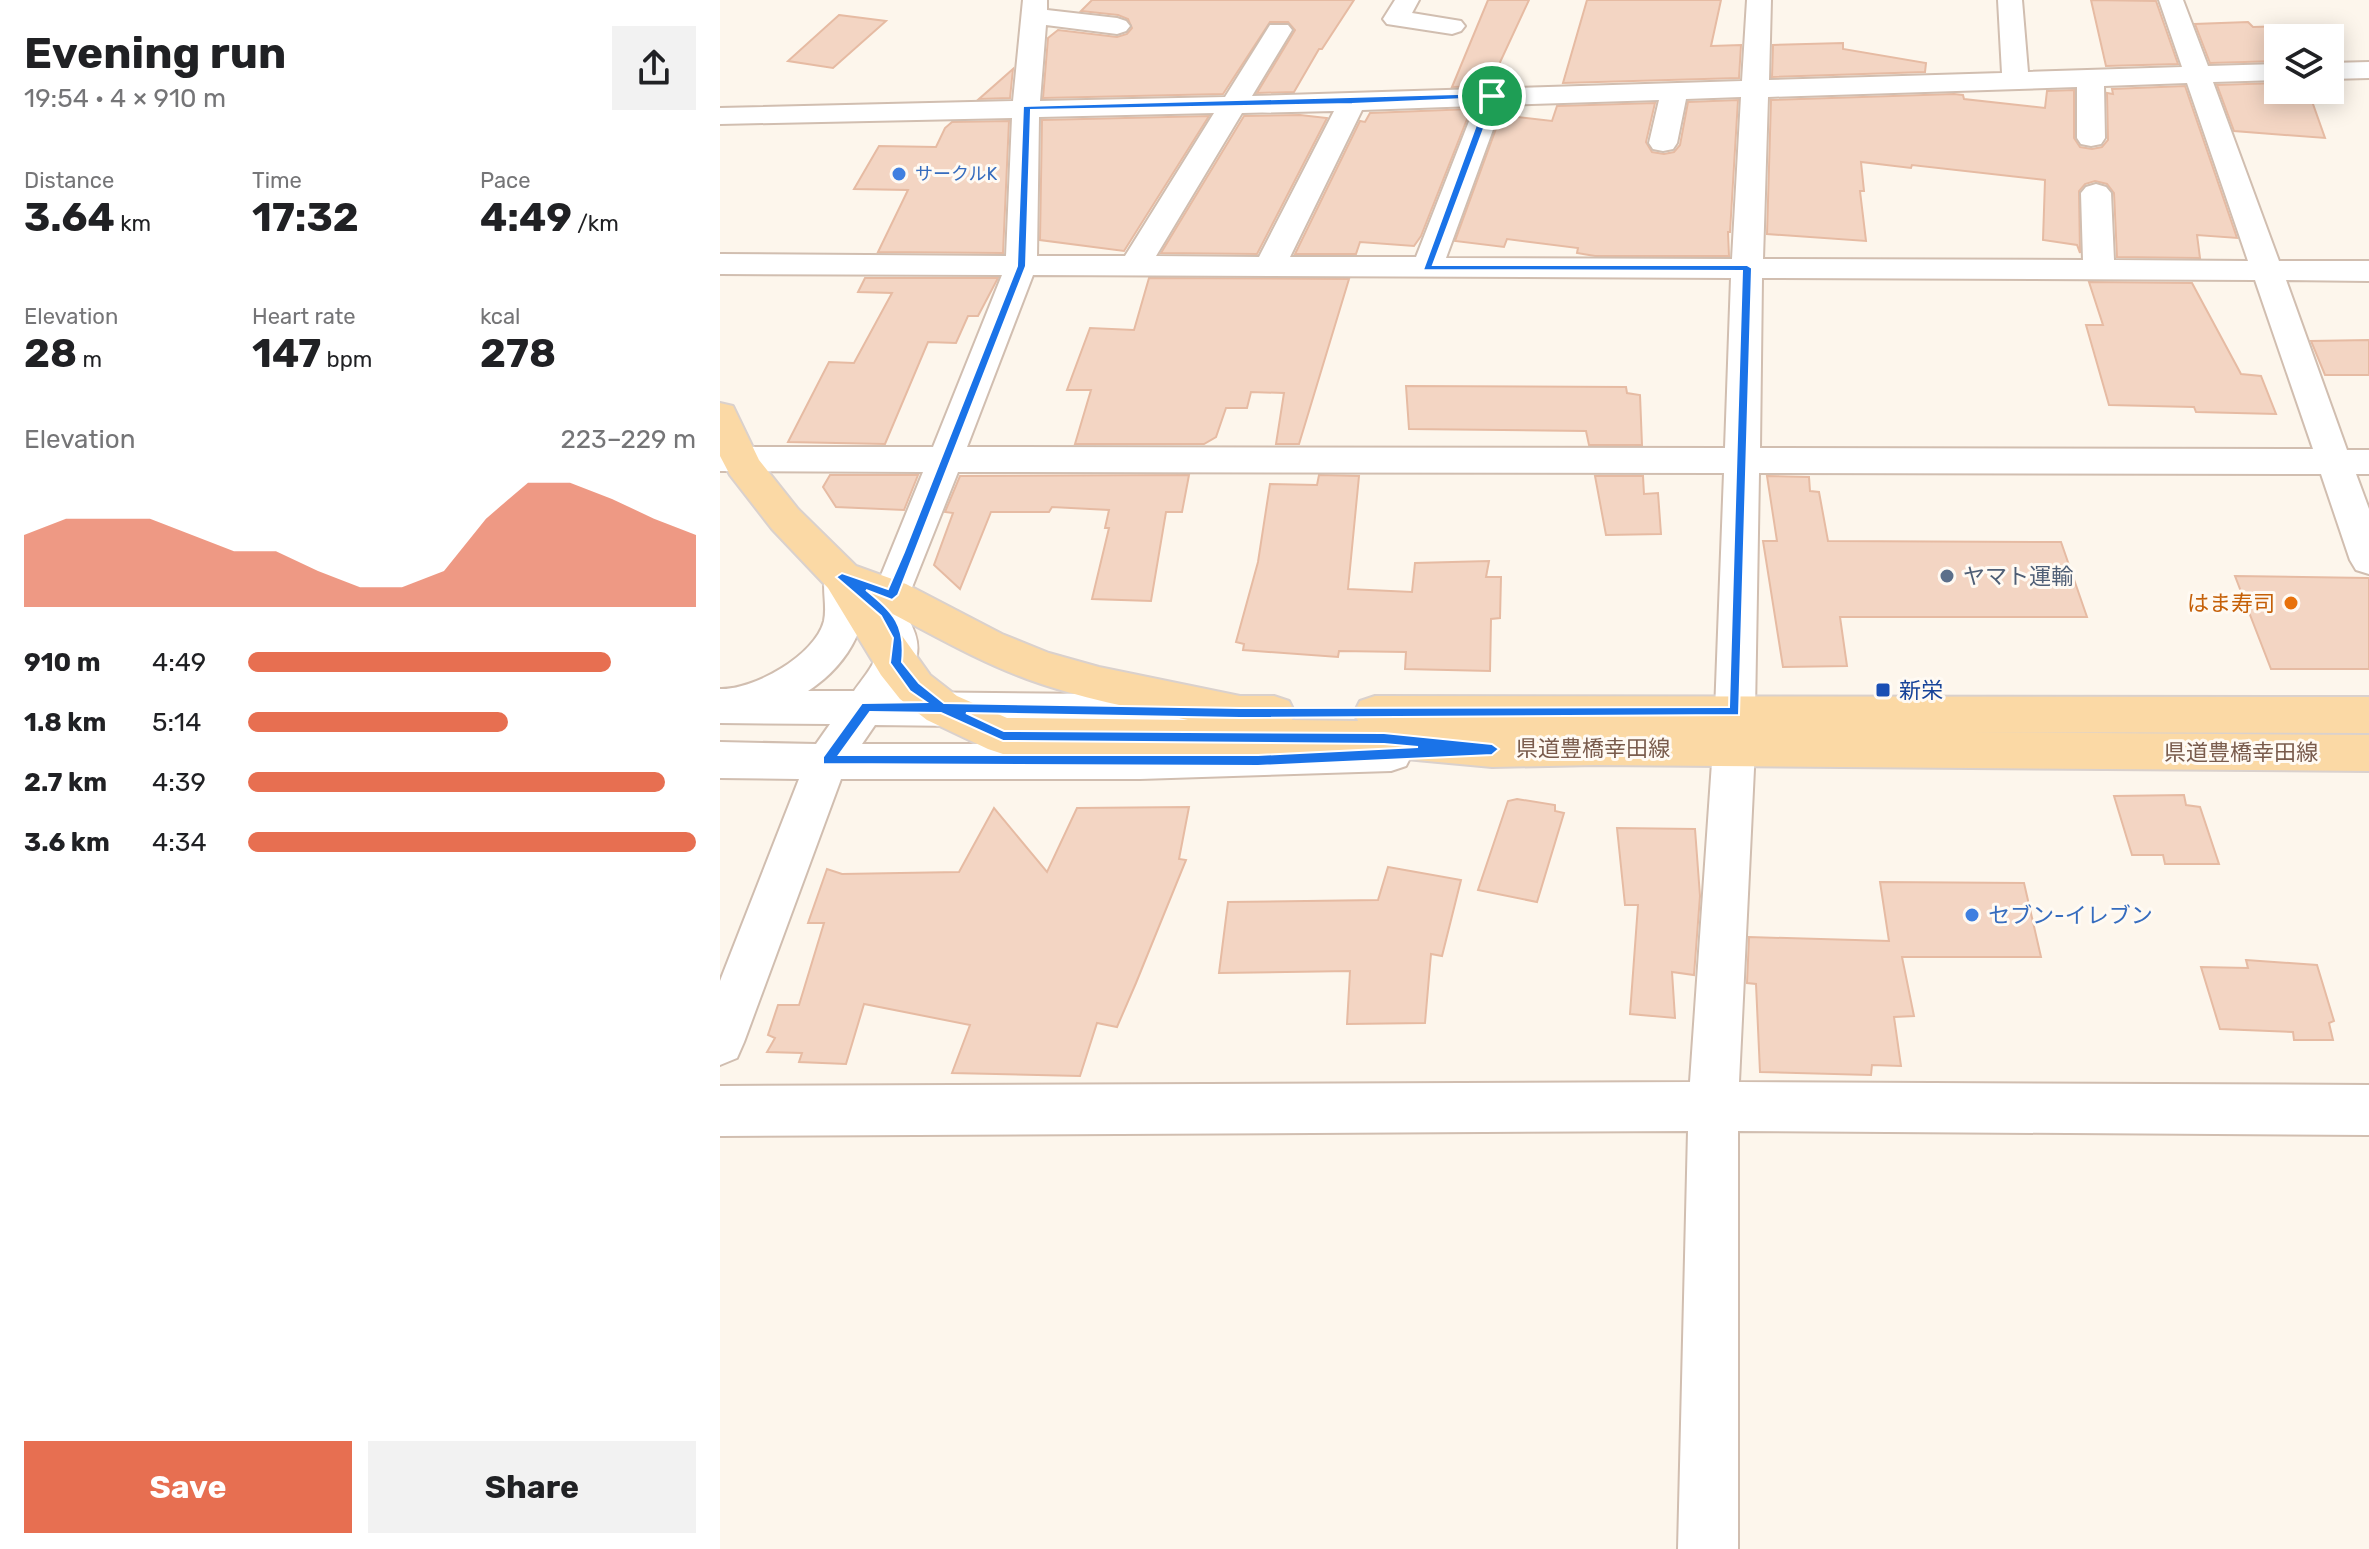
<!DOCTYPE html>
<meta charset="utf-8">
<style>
body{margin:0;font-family:Rubik,"Noto Sans JP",sans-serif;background:#f2f2f2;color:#202124;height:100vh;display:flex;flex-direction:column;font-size:30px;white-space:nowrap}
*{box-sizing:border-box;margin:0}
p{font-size:26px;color:#757577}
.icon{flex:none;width:44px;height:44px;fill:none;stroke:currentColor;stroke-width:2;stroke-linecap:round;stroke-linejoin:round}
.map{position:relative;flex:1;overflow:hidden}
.sheet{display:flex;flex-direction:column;background:#fff;width:720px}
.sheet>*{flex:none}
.fabs{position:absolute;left:1544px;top:24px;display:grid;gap:16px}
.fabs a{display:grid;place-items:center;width:80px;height:80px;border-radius:0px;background:#fff;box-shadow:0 4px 20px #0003;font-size:40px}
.pin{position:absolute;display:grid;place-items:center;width:68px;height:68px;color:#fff;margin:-34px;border:4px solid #fff;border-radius:50%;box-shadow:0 2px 8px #0007}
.round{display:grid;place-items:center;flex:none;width:84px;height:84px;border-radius:0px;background:#f2f2f2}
.overview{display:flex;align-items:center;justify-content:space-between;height:136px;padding:0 24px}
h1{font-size:44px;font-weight:700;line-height:60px}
.stats{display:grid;grid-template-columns:repeat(3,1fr);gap:12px;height:136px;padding:8px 24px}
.stats div{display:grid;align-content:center}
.stats b{font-size:40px;font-weight:700}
.stats small{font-size:22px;font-weight:400}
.stats p{font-size:22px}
.chart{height:224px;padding:16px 24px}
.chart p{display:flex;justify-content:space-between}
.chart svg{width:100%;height:144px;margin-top:8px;fill:#e76f51;opacity:.7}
.action{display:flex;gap:16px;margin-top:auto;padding:16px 24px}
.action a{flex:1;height:92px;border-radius:0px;background:#e76f51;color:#fff;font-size:32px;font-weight:700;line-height:92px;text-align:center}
.action a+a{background:#f2f2f2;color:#202124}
ul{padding:0 24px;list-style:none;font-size:26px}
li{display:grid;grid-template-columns:128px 96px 1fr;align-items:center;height:60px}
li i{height:20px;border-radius:10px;background:#e76f51}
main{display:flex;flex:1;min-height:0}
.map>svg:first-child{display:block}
</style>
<main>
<section class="sheet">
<div class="overview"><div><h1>Evening run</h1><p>19:54 · 4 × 910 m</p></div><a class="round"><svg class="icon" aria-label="share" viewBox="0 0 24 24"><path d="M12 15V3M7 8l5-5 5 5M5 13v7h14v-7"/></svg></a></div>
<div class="stats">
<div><p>Distance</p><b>3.64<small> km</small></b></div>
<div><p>Time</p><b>17:32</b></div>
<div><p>Pace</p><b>4:49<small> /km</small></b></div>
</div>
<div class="stats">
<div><p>Elevation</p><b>28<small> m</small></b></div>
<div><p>Heart rate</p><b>147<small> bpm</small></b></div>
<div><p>kcal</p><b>278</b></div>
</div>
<div class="chart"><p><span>Elevation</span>223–229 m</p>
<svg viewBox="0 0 160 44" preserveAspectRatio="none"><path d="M0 44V22L10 17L20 17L30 17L40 22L50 27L60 27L70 33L80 38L90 38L100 33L110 17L120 6L130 6L140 11L150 17L160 22V44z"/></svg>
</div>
<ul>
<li><b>910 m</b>4:49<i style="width:81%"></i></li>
<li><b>1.8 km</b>5:14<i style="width:58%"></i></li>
<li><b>2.7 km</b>4:39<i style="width:93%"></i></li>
<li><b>3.6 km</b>4:34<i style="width:100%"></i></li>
</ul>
<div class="action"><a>Save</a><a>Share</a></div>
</section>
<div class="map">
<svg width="1649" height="1549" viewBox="0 0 1649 1549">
<rect width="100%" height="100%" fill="#fdf6ec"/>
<!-- building -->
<g fill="#f3d5c3" stroke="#e6bba3" stroke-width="2">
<polygon points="372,0 634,0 602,49 599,49 574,92 537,93 575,30 568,22 550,22 503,94 323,98 328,38 338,30 397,37 407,34 412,28 408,19 398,15 361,11"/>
<polygon points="768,0 809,0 769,86 732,87"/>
<polygon points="867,0 1001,0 991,46 1021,45 1019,78 843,83"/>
<polygon points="1371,0 1436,1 1458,64 1386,66"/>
<polygon points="119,15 166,21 113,68 68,61"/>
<polygon points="1528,22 1533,27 1566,26 1570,38 1558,38 1558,61 1490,63 1475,24"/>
<polygon points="1123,43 1123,49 1206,63 1205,72 1052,77 1053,45"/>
<polygon points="293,69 290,98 259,99"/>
<polygon points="1558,83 1558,90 1588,90 1605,138 1514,131 1497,85"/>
<polygon points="1465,86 1517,238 1477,235 1480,258 1397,257 1394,193 1387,184 1375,181 1365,184 1359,191 1360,253 1357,245 1323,240 1325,180 1192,165 1191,168 1141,162 1144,191 1140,191 1146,241 1047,234 1051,100 1234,94 1243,95 1244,99 1325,108 1327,91 1354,90 1354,138 1360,147 1372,149 1382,147 1388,140 1387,93 1393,94 1392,89"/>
<polygon points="1018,100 1010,232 1008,232 1009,256 875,256 857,253 858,248 787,239 784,247 735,241 781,115 832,121 837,106 935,103 926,142 932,152 944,154 954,152 960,145 968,102"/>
<polygon points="751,109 701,236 694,246 640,242 636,254 575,254 640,121 645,122 650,113"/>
<polygon points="580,115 607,118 537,254 441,253 524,116"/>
<polygon points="489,116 404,251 320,240 322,120"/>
<polygon points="289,121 283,253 158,252 188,190 134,189 159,146 216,147 225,128 232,122"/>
<polygon points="145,278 278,278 258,316 248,316 236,343 208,342 165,444 68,442 109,362 134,363 172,293 138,292"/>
<polygon points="429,278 629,279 579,444 556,444 564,393 531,392 527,408 506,408 496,437 484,444 355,444 371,390 347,390 370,328 414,330"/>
<polygon points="1369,282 1472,283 1521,374 1541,376 1556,414 1476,412 1474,407 1389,405 1366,325 1383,325"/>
<polygon points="1649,340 1649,375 1605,375 1591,341"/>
<polygon points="686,386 906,387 907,393 920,395 922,445 869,445 866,431 689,429"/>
<polygon points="110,475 198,475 184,510 116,507 103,487"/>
<polygon points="469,475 462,512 446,512 431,601 372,599 389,528 385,528 389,510 332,507 329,512 271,512 240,589 214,565 233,513 225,512 240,476"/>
<polygon points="599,475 639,476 628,589 692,592 695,563 769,561 766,577 781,577 780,618 771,619 770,671 685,669 686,652 619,651 618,657 523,650 524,644 516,642 538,562 550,484 597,485"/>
<polygon points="875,476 923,476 924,494 938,493 941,534 886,535"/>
<polygon points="1047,476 1089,477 1090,491 1099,492 1108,541 1341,542 1367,617 1120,617 1127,666 1063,667 1043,541 1057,541"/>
<polygon points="1515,576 1649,578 1649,669 1551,669"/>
<polygon points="1464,795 1466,805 1480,807 1499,864 1445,864 1443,855 1412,855 1394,796"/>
<polygon points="797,799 835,805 835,811 844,813 817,902 758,890 788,801"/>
<polygon points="469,807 459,859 466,860 416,983 397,1027 377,1023 360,1076 232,1073 250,1025 144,1004 126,1064 79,1062 82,1053 47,1052 55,1038 48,1035 58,1005 79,1005 104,923 88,923 107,869 122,874 239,872 274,808 327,872 357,808"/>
<polygon points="897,828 975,829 980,896 974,975 952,972 955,1018 910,1014 918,905 905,905"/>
<polygon points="668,867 741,880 722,956 711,954 705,1023 627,1024 630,971 499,973 508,902 658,900"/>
<polygon points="1160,882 1304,883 1321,957 1182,957 1194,1016 1174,1017 1181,1066 1152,1065 1151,1075 1040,1072 1036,984 1027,983 1029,937 1169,941"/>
<polygon points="1526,960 1597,965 1614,1021 1609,1023 1613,1040 1574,1040 1573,1032 1500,1029 1481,967 1528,968"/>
</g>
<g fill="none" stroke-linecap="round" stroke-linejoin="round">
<defs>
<g id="minor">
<path d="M303 0H327V10L397 18 406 21 410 26 406 31 397 34 326 25 320 101 505 97 550 25H568L572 30 532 96 1022 81 1027 0H1051L1049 80 1282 73 1278 0H1302L1308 72 1462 67 1439 0H1463L1488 66 1558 64V80L1493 82 1559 261H1649V281L1566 280 1627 450H1649V474H1636L1649 509V574L1636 570 1630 560 1601 474 1039 473 1035 712 1029 724 1015 729 1001 724 995 712 1004 473 238 472 185 605 172 610 159 605 153 595 203 472 0 471V447H213L282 275 0 274V254L286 256 292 118 0 124V108L293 101ZM1467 83 1528 261 1394 260 1391 193 1386 187 1376 184 1366 187 1361 193 1363 260 1043 259 1048 97 1357 87V138L1361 144 1371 146 1381 144 1385 138 1384 86ZM1021 97 1012 259 726 258 782 105 939 100 929 143 933 149 943 151 953 149 957 143 966 99ZM755 106 696 257H570L642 110ZM614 111 539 257 436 256 522 113ZM494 113 405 256H317L319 117ZM313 275 1011 278 1005 448 247 447ZM1042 278 1535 280 1593 449 1040 448Z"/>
<polygon points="675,0 699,0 692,13 741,21 745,26 741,31 732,34 667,24 663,19"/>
<polygon points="1649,62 1649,78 1610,79 1610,63"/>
<path d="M122 563 135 567C161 614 128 665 88 691H134C148 671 167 653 154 628L159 617 173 613 187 617C206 648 197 664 178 692L483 695 497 700 503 712 497 724 483 729 155 725 142 744H420L671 737 686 742 692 754 686 766 671 771 420 779H121L24 1042 17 1058 0 1065V981L79 779 0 778V742L96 744 110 724 0 723V689C33 690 95 656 104 621 108 602 99 584 109 567Z"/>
<polygon points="1014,731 1029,736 1035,748 1019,1082 1649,1085 1649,1135 1018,1131 1018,1549 958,1549 968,1131 0,1136 0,1086 970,1082 993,748 999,736"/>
</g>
<path id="major" d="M0 403 13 406 39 460 78 509 136 566 186 584 282 634 329 653 379 667 520 696H554L569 701 575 713 572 720 638 721 634 713 640 701 655 696 1649 697V733L1243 732 1649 735V771L876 765 772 767 664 757 283 754 268 749 207 720 180 699 161 675 108 588 52 529 10 475 0 456ZM163 609C210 633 257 661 307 679 359 698 414 708 468 720L287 718 237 696 210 675Z"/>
</defs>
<!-- minor casing -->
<use href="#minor" stroke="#d1beb0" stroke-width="4"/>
<!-- major casing -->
<use href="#major" stroke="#dad1cd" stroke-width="4"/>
<!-- minor -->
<use href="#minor" fill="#fff" fill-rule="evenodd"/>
<!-- major -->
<use href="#major" fill="#fbd9a5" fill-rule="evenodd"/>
</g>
<!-- route -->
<path fill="#1a73e8" stroke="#fff" stroke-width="2" fill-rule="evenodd" d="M772 93 776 96 713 265H1027L1032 268 1019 715 520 718 246 713 284 731 664 733 772 744 779 749 772 755 538 766 103 764V757L142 703 206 702 190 691 170 663 173 638 161 616 116 577 122 573 168 589 184 552 297 266 303 106ZM766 98 703 270 1022 271 1009 707 520 708 224 703 199 683 182 662C186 625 174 613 146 590L172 600 178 595 306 266 311 110 632 104ZM150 712 221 713 283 741 664 744 698 747 538 755H119Z"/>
<!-- markers -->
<g fill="#3f7fe0" stroke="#fffaf3" stroke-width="3">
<circle cx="179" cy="174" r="8"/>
<circle cx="1252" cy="915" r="8"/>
</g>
<circle fill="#5c6f8a" stroke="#fffaf3" stroke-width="3" cx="1227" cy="576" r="8"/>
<circle fill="#e8710a" stroke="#fffaf3" stroke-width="3" cx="1571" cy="603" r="8"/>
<rect fill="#1a4fb4" stroke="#fffaf3" stroke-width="3" x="1155" y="682" width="16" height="16" rx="4"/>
<g text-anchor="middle" stroke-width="6" stroke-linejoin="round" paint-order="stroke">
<!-- far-shop labels -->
<g font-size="18" fill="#366cbe" stroke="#fffaf3" text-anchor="start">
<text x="195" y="180">サークルK</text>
</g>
<!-- service labels -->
<g font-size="22" fill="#4e5e75" stroke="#fffaf3" text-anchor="start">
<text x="1243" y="584">ヤマト運輸</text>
</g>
<!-- food labels -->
<g font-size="22" fill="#c56008" stroke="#fffaf3" text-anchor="end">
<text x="1555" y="611">はま寿司</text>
</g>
<!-- transit labels -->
<g font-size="22" fill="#164399" stroke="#fffaf3" text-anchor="start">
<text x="1179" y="698">新栄</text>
</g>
<!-- street labels -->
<g font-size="22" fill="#7a5c4d" stroke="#fffaf3">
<text x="873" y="756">県道豊橋幸田線</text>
<text x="1521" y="760">県道豊橋幸田線</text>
</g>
<!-- shop labels -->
<g font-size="22" fill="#366cbe" stroke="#fffaf3" text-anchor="start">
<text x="1268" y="923">セブン-イレブン</text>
</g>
</g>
</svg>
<div class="fabs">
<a><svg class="icon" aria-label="layers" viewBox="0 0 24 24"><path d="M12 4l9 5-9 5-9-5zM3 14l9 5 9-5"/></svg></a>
</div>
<div class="pin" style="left:772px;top:96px;background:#1e9e55"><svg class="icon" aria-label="arrive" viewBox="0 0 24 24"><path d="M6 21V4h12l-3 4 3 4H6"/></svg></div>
</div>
</main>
